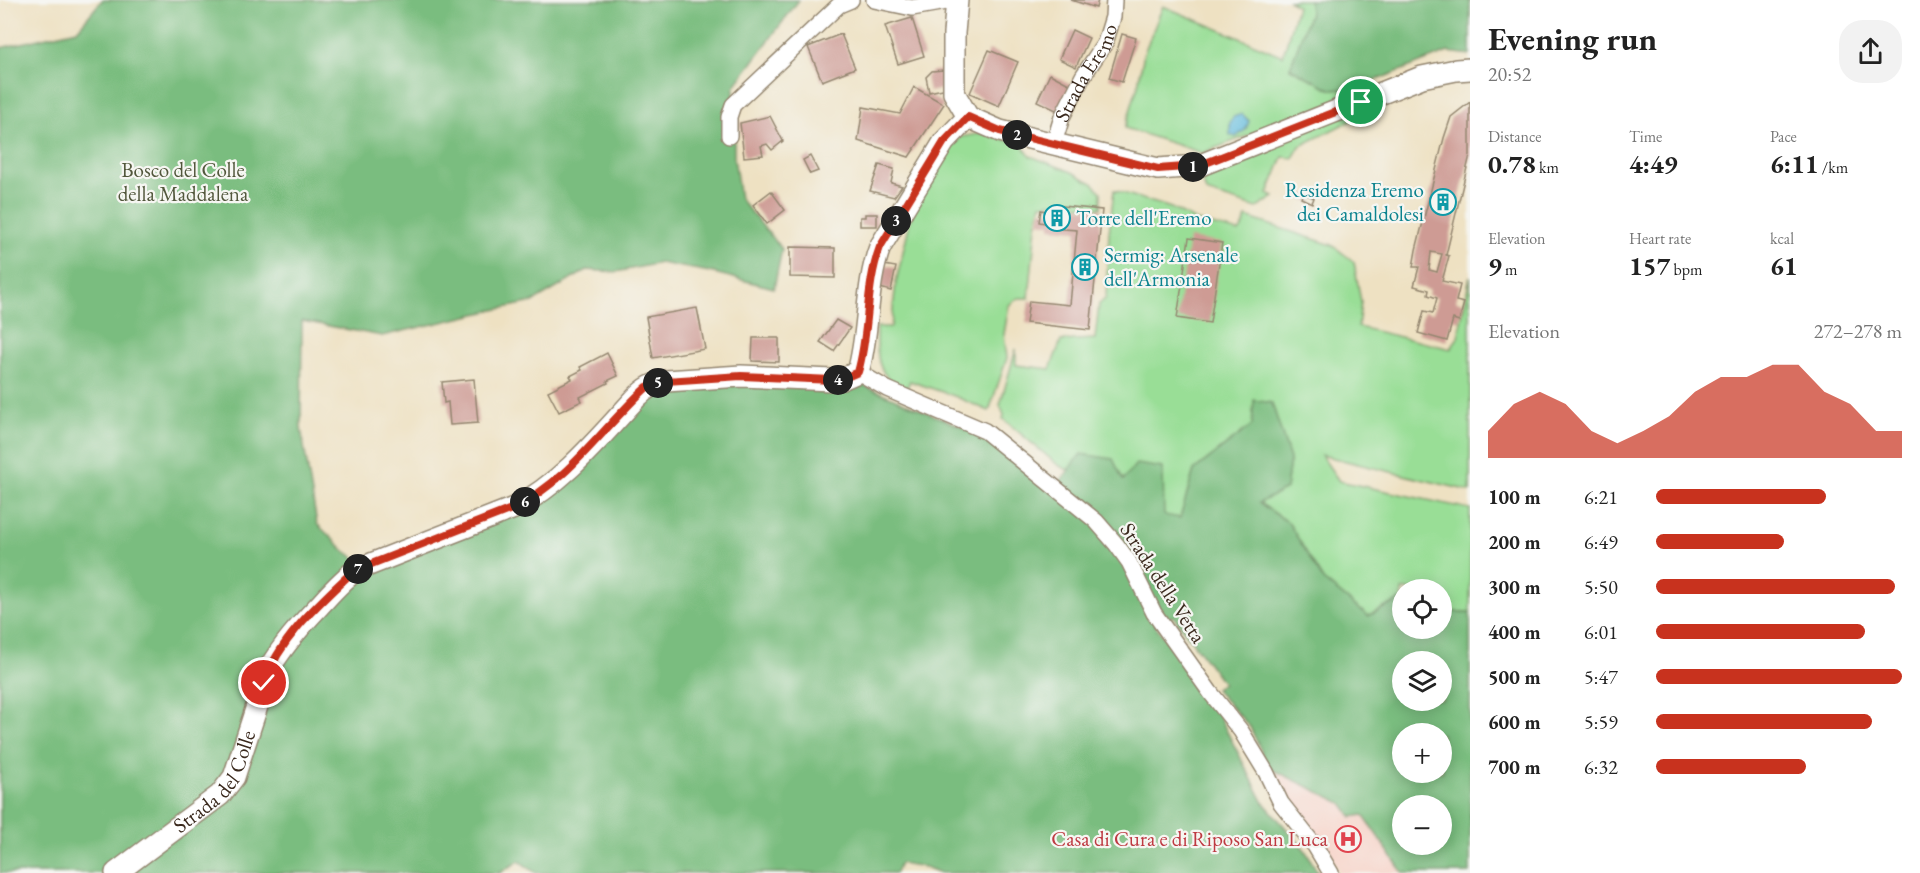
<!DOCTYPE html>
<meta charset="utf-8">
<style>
body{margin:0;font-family:"EB Garamond",serif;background:#f2f2f2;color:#222;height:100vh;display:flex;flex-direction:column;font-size:22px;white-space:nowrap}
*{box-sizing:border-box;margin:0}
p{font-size:20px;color:#767676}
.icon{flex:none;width:33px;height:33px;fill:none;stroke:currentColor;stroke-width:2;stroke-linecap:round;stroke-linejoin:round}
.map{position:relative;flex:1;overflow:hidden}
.sheet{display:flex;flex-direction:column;background:#fff;width:450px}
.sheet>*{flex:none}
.buttons{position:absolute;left:1392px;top:579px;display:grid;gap:12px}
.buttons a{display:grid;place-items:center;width:60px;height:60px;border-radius:50%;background:#fff;box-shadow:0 3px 15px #0003;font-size:30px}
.pin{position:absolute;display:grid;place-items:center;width:51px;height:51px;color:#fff;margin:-26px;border:3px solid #fff;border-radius:50%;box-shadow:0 2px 6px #0007}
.km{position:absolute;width:30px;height:30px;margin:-15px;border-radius:50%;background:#222;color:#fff;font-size:16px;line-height:30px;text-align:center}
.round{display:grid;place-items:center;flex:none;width:63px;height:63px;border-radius:24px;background:#f2f2f2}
.headline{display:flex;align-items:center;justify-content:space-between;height:102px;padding:0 18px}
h1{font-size:33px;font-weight:700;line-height:45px}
.metrics{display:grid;grid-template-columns:repeat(3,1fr);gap:9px;height:102px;padding:6px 18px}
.metrics div{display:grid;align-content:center}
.metrics b{font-size:26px;font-weight:700}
.metrics small{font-size:16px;font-weight:400}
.metrics p{font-size:16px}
.chart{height:168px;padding:12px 18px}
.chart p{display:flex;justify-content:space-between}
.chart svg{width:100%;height:108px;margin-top:6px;fill:#c8321e;opacity:.7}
ul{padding:0 18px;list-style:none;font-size:20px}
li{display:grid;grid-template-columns:96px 72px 1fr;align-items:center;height:45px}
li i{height:15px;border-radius:8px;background:#c8321e}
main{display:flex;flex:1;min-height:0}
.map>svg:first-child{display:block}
</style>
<main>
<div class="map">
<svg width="1470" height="873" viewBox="0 0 1470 873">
<rect width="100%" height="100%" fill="#f6f6f2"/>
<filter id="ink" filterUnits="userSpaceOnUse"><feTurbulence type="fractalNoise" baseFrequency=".0167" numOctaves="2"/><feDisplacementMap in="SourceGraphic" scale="12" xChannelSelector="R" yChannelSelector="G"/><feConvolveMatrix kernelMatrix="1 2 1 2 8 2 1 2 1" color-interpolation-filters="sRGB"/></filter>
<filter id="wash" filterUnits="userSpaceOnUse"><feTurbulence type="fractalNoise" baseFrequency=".008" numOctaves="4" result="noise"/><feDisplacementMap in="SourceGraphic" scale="24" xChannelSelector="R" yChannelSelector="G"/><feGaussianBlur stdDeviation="1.35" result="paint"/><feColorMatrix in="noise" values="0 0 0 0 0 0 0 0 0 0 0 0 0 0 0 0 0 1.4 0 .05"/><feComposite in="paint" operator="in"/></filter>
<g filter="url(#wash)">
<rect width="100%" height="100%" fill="#eee1c2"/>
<!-- built -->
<polygon fill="#f7d1c6" points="1269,768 1342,803 1352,817 1363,815 1403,873 1340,873 1334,861 1295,810"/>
<!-- green -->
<g fill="#99de96" stroke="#6a845a" stroke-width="1.5">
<polygon points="1289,0 1309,0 1310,13 1290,68 1330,89 1341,89 1348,98 1202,153 1125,128 1138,85 1144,53 1163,6 1283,56 1297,6"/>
<polygon points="1360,109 1358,117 1300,146 1293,158 1283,157 1268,194 1274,197 1257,208 1206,192 1202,178 1211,167"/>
<path d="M983 133 1022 145 1030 156 1072 172 1094 184 1101 192V208L1053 203 1041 204 1036 226 1029 298H1018L1009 305 1004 334 1007 358 989 411 954 396 910 381 905 392C875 373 877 359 877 327H891L896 282 914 204 938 160 961 137Z"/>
<polygon points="1114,190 1171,208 1196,221 1239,232 1244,225 1246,217 1332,245 1354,262 1361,302 1358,327 1451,349 1458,337 1470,276 1470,491 1321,455 1339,481 1470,509 1470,612 1442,612 1442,590 1402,590 1402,601 1400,600 1368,616 1323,580 1288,522 1258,502 1286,489 1290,459 1271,403 1252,425 1194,470 1181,518 1164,516 1123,480 1081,454 1068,470 1058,465 1003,419 1004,415 1000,405 1016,349 1016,365 1050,369 1061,341 1095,339 1099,304 1106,298 1109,233"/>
</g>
<!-- forest -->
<g fill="#7abd7f" stroke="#5a744e" stroke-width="1.5" fill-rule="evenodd">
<path d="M102 0H799L734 87V157L740 199 782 249 774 288 710 272 660 263 616 272 587 270 533 302 489 311 382 336 302 321 301 428 317 524 345 551 368 567 556 489 649 393 694 386 858 383 983 436 1053 491 1081 454 1113 459 1123 480 1136 464 1163 468 1164 515 1180 518 1194 470 1252 425 1254 400 1272 403 1290 459 1286 489 1259 503 1288 522 1323 580 1368 616 1400 600 1402 601V628H1442V612H1470V873H1403L1363 815 1352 817 1342 803 1269 768 1250 727 1215 689 1223 683 1173 616 1155 625 1208 695 1264 803 1305 850 1318 873H941L925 867 900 863 896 873H536L519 861 500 873H0V48L77 30ZM1402 662H1442V700H1402ZM1402 734H1442V772H1402ZM1402 806H1442V844H1402Z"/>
<polygon points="1309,0 1470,0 1470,55 1448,52 1351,90 1330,89 1290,68 1310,13"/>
</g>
<!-- water -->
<polygon fill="#60bbdd" stroke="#4e727e" stroke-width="1.5" points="1242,114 1249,121 1246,129 1236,137 1230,135 1230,123 1233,117"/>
<g id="blocks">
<!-- building -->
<g fill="#ce9b94" fill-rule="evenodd">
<polygon points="1071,0 1098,0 1096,8"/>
<polygon points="912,18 924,56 898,64 885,26"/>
<polygon points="1072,30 1089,38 1076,67 1059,59"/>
<polygon points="841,34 855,68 822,81 808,47"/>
<polygon points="1122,34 1136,38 1122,82 1109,78"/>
<polygon points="989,50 1018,62 999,106 970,93"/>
<polygon points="943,70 943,89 929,92 926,77 932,71"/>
<polygon points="1050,74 1071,85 1058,111 1037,101"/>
<polygon points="914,87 944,104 909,157 858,141 863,107 900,114"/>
<path d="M1470 102V155L1446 255 1449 256 1442 281 1460 285 1456 301 1464 303 1459 321 1453 319 1447 341 1418 333 1424 311 1433 313 1437 298 1428 295 1429 290 1414 286 1419 267H1413L1416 250 1444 138 1451 117ZM1431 252 1442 254 1437 272 1429 270Z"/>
<polygon points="770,116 783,141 772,150 767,144 761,146 763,155 744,157 740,123"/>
<polygon points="810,156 818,171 810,174 803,160"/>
<polygon points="879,165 894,169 891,183 902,186 894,197 870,191"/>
<polygon points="771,191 785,210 767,224 753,205"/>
<polygon points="1303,193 1314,198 1312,203 1301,198"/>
<polygon points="1052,205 1102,210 1090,330 1026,323 1029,301 1070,305 1077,230 1050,228 1050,224 1039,222 1041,210 1051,212"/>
<polygon points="865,214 877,214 877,226 860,226 860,217 865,217"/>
<polygon points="1189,238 1222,243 1210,323 1177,318"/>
<polygon points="790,247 835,248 835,278 790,277"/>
<polygon points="884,265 896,267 891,291 880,288"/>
<polygon points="697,308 705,349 653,358 646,317"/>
<polygon points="836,320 850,328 834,351 820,342"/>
<polygon points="753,338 779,338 779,362 752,361"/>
<polygon points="607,353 618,376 607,381 608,383 580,397 582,401 559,412 548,391 572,379 570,376 582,370 580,367"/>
<polygon points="474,379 478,423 450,425 448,402 444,403 442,382"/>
</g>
</g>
</g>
<g filter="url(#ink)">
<use href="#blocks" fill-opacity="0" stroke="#948670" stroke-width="1.5"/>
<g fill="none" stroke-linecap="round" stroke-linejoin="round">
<defs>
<g id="street">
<polyline points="874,0 912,8 957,0"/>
<polyline points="729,136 729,117 733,105 839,5 851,0"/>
<path id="s1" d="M1054 143 1062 117 1083 76 1105 43 1113 17 1114 0"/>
<polyline points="858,372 887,389 985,431 1096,521 1116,544 1129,562 1154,613 1210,692 1241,731 1266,772 1281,803 1315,846 1331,873"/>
</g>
<g id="secondary">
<polyline points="957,0 954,33 954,93 968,117 1000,131 1158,169 1198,166 1422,77 1456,70 1470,69"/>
<path id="s2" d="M116 873 220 795 234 777 269 669C283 645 300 626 319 606 331 593 342 580 356 570L514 508C564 482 599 438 637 397 646 388 653 384 666 381L741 376 832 380 842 379 858 372C870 331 865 287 880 247L944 142 968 117"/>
</g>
</defs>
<!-- street casing -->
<use href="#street" stroke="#948670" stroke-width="18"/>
<!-- secondary casing -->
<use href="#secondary" stroke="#948670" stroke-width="24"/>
<!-- street -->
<use href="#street" stroke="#fff" stroke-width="15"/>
<!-- secondary -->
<use href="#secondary" stroke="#fff" stroke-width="21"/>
</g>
</g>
<g fill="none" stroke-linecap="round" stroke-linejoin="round" filter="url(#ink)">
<defs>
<path id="route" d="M264 683C279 640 316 606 348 576L356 570 514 508C572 478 600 430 647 387L666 381 741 376 832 380 842 379 858 372C870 331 865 287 880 247L944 142 968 117 1000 131 1158 169 1198 166 1361 102"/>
</defs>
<!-- route casing -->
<use href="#route" stroke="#fff" stroke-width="12"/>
<!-- route -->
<use href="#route" stroke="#c8321e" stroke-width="8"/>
</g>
<!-- icons -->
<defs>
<symbol id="building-ring" viewBox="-11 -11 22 22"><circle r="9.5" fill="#f6f6f2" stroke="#0f9aa8" stroke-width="1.5"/><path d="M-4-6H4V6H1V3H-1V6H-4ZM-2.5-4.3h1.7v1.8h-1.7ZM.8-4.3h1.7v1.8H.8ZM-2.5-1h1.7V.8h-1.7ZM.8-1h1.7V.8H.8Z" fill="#0f9aa8"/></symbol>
<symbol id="hospital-ring" viewBox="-11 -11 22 22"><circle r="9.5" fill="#f6f6f2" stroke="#e0444e" stroke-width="1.5"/><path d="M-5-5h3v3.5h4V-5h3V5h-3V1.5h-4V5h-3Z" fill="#e0444e"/></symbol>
</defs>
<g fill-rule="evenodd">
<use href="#building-ring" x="1428" y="187" width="30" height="30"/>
<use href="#building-ring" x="1042" y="203" width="30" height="30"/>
<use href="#building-ring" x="1070" y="252" width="30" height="30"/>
<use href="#hospital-ring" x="1333" y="824" width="30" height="30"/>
</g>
<g text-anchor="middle" stroke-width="4.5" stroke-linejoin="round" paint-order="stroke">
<!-- street labels -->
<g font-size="21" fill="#3b2a1e" stroke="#f6f6f2">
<text dy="7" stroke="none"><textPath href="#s1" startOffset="78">Strada Eremo</textPath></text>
<text transform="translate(1163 583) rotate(57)" y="7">Strada della Vetta</text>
<text dy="7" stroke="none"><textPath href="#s2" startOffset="138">Strada del Colle</textPath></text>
</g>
<!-- park labels -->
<g font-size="21" fill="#52573c" stroke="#f6f6f2">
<text x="183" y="177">Bosco del Colle<tspan x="183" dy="24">della Maddalena</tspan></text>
</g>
<!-- culture labels -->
<g font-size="21" fill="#0d838f" stroke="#f6f6f2" text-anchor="start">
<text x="1424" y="197" text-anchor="end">Residenza Eremo<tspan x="1424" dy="24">dei Camaldolesi</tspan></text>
<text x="1076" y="225">Torre dell'Eremo</text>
<text x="1104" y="262">Sermig: Arsenale<tspan x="1104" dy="24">dell'Armonia</tspan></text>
</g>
<!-- health labels -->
<g font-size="21" fill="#be3a42" stroke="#f6f6f2" text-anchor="end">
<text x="1328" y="846">Casa di Cura e di Riposo San Luca</text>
</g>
</g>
</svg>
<div class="buttons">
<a><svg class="icon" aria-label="locate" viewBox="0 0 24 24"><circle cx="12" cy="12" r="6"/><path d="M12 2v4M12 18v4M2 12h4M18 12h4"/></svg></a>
<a><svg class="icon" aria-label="layers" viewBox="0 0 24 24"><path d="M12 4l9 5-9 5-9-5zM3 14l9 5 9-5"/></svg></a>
<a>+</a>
<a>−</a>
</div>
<div class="pin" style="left:1361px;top:102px;background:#1e9e55"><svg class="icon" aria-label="arrive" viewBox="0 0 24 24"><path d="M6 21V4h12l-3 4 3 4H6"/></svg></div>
<div class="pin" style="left:264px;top:683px;background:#d93025"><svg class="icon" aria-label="check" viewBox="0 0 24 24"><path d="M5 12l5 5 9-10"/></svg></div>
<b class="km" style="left:1193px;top:167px">1</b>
<b class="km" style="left:1017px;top:135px">2</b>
<b class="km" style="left:896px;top:221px">3</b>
<b class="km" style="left:838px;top:380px">4</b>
<b class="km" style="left:658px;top:383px">5</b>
<b class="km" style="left:525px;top:502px">6</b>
<b class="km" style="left:358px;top:569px">7</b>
</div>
<section class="sheet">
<div class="headline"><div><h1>Evening run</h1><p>20:52</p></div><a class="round"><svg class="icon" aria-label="share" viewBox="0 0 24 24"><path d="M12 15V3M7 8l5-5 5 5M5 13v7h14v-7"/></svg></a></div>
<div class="metrics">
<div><p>Distance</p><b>0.78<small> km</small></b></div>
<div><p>Time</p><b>4:49</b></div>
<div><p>Pace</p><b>6:11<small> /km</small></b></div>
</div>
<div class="metrics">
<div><p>Elevation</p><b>9<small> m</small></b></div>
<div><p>Heart rate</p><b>157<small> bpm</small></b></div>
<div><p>kcal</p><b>61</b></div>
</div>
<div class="chart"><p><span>Elevation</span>272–278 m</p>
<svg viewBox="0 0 160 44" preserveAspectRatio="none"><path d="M0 44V33L10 22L20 17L30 22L40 33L50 38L60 33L70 27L80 17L90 11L100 11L110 6L120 6L130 17L140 22L150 33L160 33V44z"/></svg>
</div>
<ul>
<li><b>100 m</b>6:21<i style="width:69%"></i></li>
<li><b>200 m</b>6:49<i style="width:52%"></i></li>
<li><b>300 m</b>5:50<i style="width:97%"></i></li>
<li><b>400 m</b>6:01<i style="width:85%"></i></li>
<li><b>500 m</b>5:47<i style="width:100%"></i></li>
<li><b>600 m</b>5:59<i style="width:88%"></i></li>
<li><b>700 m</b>6:32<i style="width:61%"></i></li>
</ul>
</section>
</main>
